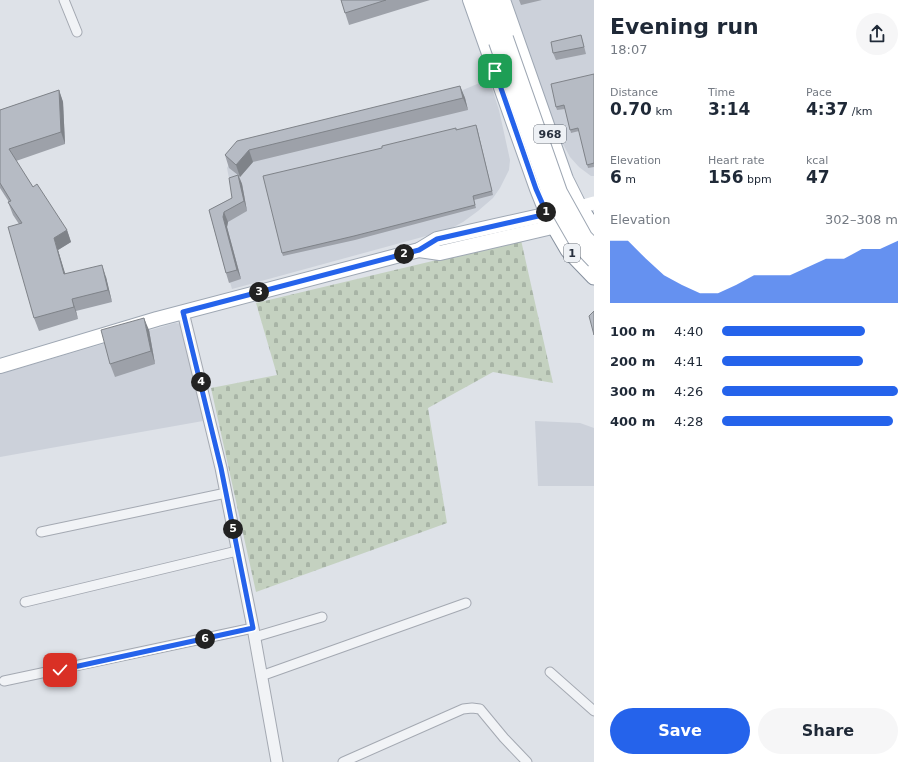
<!DOCTYPE html>
<meta charset="utf-8">
<style>
body{margin:0;font-family:"DejaVu Sans",sans-serif;background:#f6f6f7;color:#1f2937;height:100vh;display:flex;flex-direction:column;font-size:15px;white-space:nowrap}
*{box-sizing:border-box;margin:0}
p{font-size:13px;color:#747a83}
.icon{flex:none;width:22px;height:22px;fill:none;stroke:currentColor;stroke-width:2;stroke-linecap:round;stroke-linejoin:round}
.map{position:relative;flex:1;overflow:hidden}
.drawer{display:flex;flex-direction:column;background:#fff;width:320px}
.drawer>*{flex:none}
.pin{position:absolute;display:grid;place-items:center;width:34px;height:34px;color:#fff;margin:-17px;border-radius:8px;box-shadow:0 2px 6px #0006}
.km{position:absolute;width:20px;height:20px;margin:-10px;border-radius:50%;background:#222;color:#fff;font-size:11px;line-height:20px;text-align:center}
.round{display:grid;place-items:center;flex:none;width:42px;height:42px;border-radius:21px;background:#f6f6f7}
.head{display:flex;align-items:center;justify-content:space-between;height:68px;padding:0 16px}
h1{font-size:22px;font-weight:600;line-height:30px}
.stats{display:grid;grid-template-columns:repeat(3,1fr);gap:6px;height:68px;padding:4px 16px}
.stats div{display:grid;align-content:center}
.stats b{font-size:17px;font-weight:600}
.stats small{font-size:11px;font-weight:400}
.stats p{font-size:11px}
.chart{height:112px;padding:8px 16px}
.chart p{display:flex;justify-content:space-between}
.chart svg{width:100%;height:72px;margin-top:4px;fill:#2563eb;opacity:.7}
.cta{display:flex;gap:8px;margin-top:auto;padding:8px 16px}
.cta a{flex:1;height:46px;border-radius:24px;background:#2563eb;color:#fff;font-size:16px;font-weight:600;line-height:46px;text-align:center}
.cta a+a{background:#f6f6f7;color:#1f2937}
ul{padding:0 16px;list-style:none;font-size:13px}
li{display:grid;grid-template-columns:64px 48px 1fr;align-items:center;height:30px}
li i{height:10px;border-radius:5px;background:#2563eb}
main{display:flex;flex:1;min-height:0}
.map>svg:first-child{display:block}
</style>
<main>
<div class="map">
<svg width="594" height="762" viewBox="0 0 594 762">
<defs>
<pattern id="cemetery-stones" width="16" height="16" patternUnits="userSpaceOnUse"><rect width="16" height="16" fill="#c4d1c0"/><path d="M2 7V4a2 2 0 0 1 4 0v3zM10 15v-3a2 2 0 0 1 4 0v3z" fill="#a8b4a6"/></pattern>
</defs>
<rect width="100%" height="100%" fill="#dee2e8"/>
<!-- built -->
<g fill="#ccd1da">
<polygon points="510,0 594,0 594,176 591,176 579,167 570,157 557,133"/>
<polygon points="489,79 499,110 510,160 509,170 500,188 493,198 478,211 463,222 448,230 232,289 211,218 234,204 227,168 236,153 418,109"/>
<polygon points="175,323 183,324 185,329 203,421 0,457 0,374"/>
<polygon points="535,421 580,423 594,428 594,486 538,486"/>
</g>
<!-- cemetery -->
<polygon fill="url(#cemetery-stones)" points="521,240 553,383 493,372 428,408 447,523 256,592 211,388 277,375 256,303"/>
<g fill="none" stroke-linecap="round" stroke-linejoin="round">
<defs>
<g id="minor">
<polyline points="64,0 77,32"/>
<polyline points="41,532 226,493"/>
<polyline points="25,602 237,551"/>
<polyline points="255,637 322,617"/>
<polyline points="550,672 594,711"/>
<polyline points="261,676 466,603"/>
<polyline points="4,681 253,628"/>
<polyline points="343,762 463,709 472,708 480,709 504,738 527,762"/>
</g>
<polyline id="tertiary" points="183,312 221,468 253,628 277,762"/>
<g id="primary">
<polyline points="470,0 537,189 547,214"/>
<polyline points="481,0 496,42"/>
<polyline points="492,0 506,38"/>
<polyline points="419,250 440,253 565,224"/>
<polyline points="0,366 157,319 419,250 437,239 580,207 566,179 503,0"/>
</g>
<g id="trunk">
<polyline points="580,207 594,229"/>
<polyline points="547,214 568,250 594,277"/>
</g>
</defs>
<!-- minor casing -->
<use href="#minor" stroke="#a4a9b2" stroke-width="11"/>
<!-- tertiary casing -->
<use href="#tertiary" stroke="#a4a9b2" stroke-width="13"/>
<!-- primary casing -->
<use href="#primary" stroke="#9ea7b3" stroke-width="16"/>
<!-- trunk casing -->
<use href="#trunk" stroke="#86909e" stroke-width="17"/>
<!-- minor -->
<use href="#minor" stroke="#f1f3f6" stroke-width="9"/>
<!-- tertiary -->
<use href="#tertiary" stroke="#f1f3f6" stroke-width="11"/>
<!-- secondary -->
<polyline stroke="#fff" stroke-width="13" points="580,207 594,203"/>
<!-- primary -->
<use href="#primary" stroke="#fff" stroke-width="14"/>
<!-- trunk -->
<use href="#trunk" stroke="#fff" stroke-width="15"/>
<defs>
<g id="primary-bridge">
<polyline points="506,38 560,192 585,237 594,246"/>
<polyline points="496,42 550,196 577,243 594,261"/>
</g>
</defs>
<!-- primary-bridge casing -->
<use href="#primary-bridge" stroke="#9ea7b3" stroke-width="16" stroke-linecap="butt"/>
<!-- primary-bridge -->
<use href="#primary-bridge" stroke="#fff" stroke-width="14"/>
</g>
<!-- wall -->
<g fill="#9da1a9">
<polygon points="341,0 430,0 349,25"/>
<polygon points="519,0 542,0 521,5"/>
<polygon points="581,35 583,42 586,54 556,60 553,53"/>
<polygon points="594,74 594,167 588,168 579,131 571,133 565,109 557,110 556,107"/>
<polygon points="460,86 465,98 468,110 253,162 240,177 239,176 242,184 247,211 228,222 227,227 241,279 229,283 226,273 209,210 232,198 238,175 229,168 225,155"/>
<polygon points="59,90 63,102 65,144 16,161 33,187 67,230 71,242 58,250 65,274 106,277 112,302 76,311 78,319 39,331 34,318 19,224 13,215 8,202 9,202 0,188 0,110"/>
<polygon points="477,128 493,195 474,200 476,208 355,240 283,256 282,253 382,148 456,130"/>
<polygon points="149,330 155,364 115,377 110,364"/>
</g>
<!-- shaded-wall -->
<g fill="#7f8389">
<polygon points="460,86 465,98 468,110 463,98"/>
<polygon points="59,90 63,102 65,144 61,132"/>
<polygon points="476,125 477,128 493,195 492,191"/>
<polygon points="249,150 253,162 240,177 236,165"/>
<polygon points="238,175 242,184 247,211 244,201"/>
<polygon points="224,212 228,222 227,227 241,279 237,270 223,217"/>
<polygon points="67,230 71,242 58,250 69,286 64,274 54,238"/>
<polygon points="102,265 106,277 112,302 108,290"/>
<polygon points="72,299 76,311 78,319 74,307"/>
<polygon points="144,318 149,330 155,364 151,351"/>
</g>
<!-- building -->
<g fill="#b6bbc4" stroke="#7f8389">
<polygon points="341,0 386,0 345,13"/>
<polygon points="581,35 584,47 553,53 551,42"/>
<polygon points="594,74 594,163 587,165 578,128 570,130 564,105 556,107 551,84"/>
<polygon points="460,86 463,98 249,150 236,165 225,155 237,141"/>
<polygon points="59,90 61,132 9,149 33,187 37,184 67,230 54,238 64,274 102,265 108,290 72,299 74,307 34,318 8,227 22,223 8,202 11,201 0,183 0,110"/>
<polygon points="476,125 492,191 473,196 475,205 354,236 282,253 263,176 382,148 382,146 456,128 456,130"/>
<polygon points="238,175 244,201 224,212 223,217 237,270 226,273 209,210 232,198 229,178"/>
<polygon points="594,311 594,335 589,316"/>
<polygon points="144,318 151,351 110,364 101,330"/>
</g>
<g fill="none" stroke-linecap="round" stroke-linejoin="round">
<defs>
<polyline id="route" points="60,670 253,628 221,468 183,312 419,250 437,239 547,214 536,189 495,71"/>
</defs>
<!-- route casing -->
<use href="#route" stroke="#fff" stroke-width="8"/>
<!-- route -->
<use href="#route" stroke="#2563eb" stroke-width="5"/>
</g>
<g text-anchor="middle" stroke-width="3" stroke-linejoin="round" paint-order="stroke">
<!-- shield labels -->
<g fill="#eef1f5" stroke="#636a75" stroke-width="1">
<rect x="534" y="125" width="32" height="18" rx="3"/>
<rect x="564" y="244" width="16" height="18" rx="3"/>
</g>
<g font-size="11" font-weight="bold" fill="#28303e">
<text x="550" y="138">968</text>
<text x="572" y="257">1</text>
</g>
</g>
</svg>
<div class="pin" style="left:495px;top:71px;background:#1e9e55"><svg class="icon" aria-label="arrive" viewBox="0 0 24 24"><path d="M6 21V4h12l-3 4 3 4H6"/></svg></div>
<div class="pin" style="left:60px;top:670px;background:#d93025"><svg class="icon" aria-label="check" viewBox="0 0 24 24"><path d="M5 12l5 5 9-10"/></svg></div>
<b class="km" style="left:546px;top:212px">1</b>
<b class="km" style="left:404px;top:254px">2</b>
<b class="km" style="left:259px;top:292px">3</b>
<b class="km" style="left:201px;top:382px">4</b>
<b class="km" style="left:233px;top:529px">5</b>
<b class="km" style="left:205px;top:639px">6</b>
</div>
<section class="drawer">
<div class="head"><div><h1>Evening run</h1><p>18:07</p></div><a class="round"><svg class="icon" aria-label="share" viewBox="0 0 24 24"><path d="M12 15V3M7 8l5-5 5 5M5 13v7h14v-7"/></svg></a></div>
<div class="stats">
<div><p>Distance</p><b>0.70<small> km</small></b></div>
<div><p>Time</p><b>3:14</b></div>
<div><p>Pace</p><b>4:37<small> /km</small></b></div>
</div>
<div class="stats">
<div><p>Elevation</p><b>6<small> m</small></b></div>
<div><p>Heart rate</p><b>156<small> bpm</small></b></div>
<div><p>kcal</p><b>47</b></div>
</div>
<div class="chart"><p><span>Elevation</span>302–308 m</p>
<svg viewBox="0 0 160 44" preserveAspectRatio="none"><path d="M0 44V6L10 6L20 17L30 27L40 33L50 38L60 38L70 33L80 27L90 27L100 27L110 22L120 17L130 17L140 11L150 11L160 6V44z"/></svg>
</div>
<ul>
<li><b>100 m</b>4:40<i style="width:81%"></i></li>
<li><b>200 m</b>4:41<i style="width:80%"></i></li>
<li><b>300 m</b>4:26<i style="width:100%"></i></li>
<li><b>400 m</b>4:28<i style="width:97%"></i></li>
</ul>
<div class="cta"><a>Save</a><a>Share</a></div>
</section>
</main>
